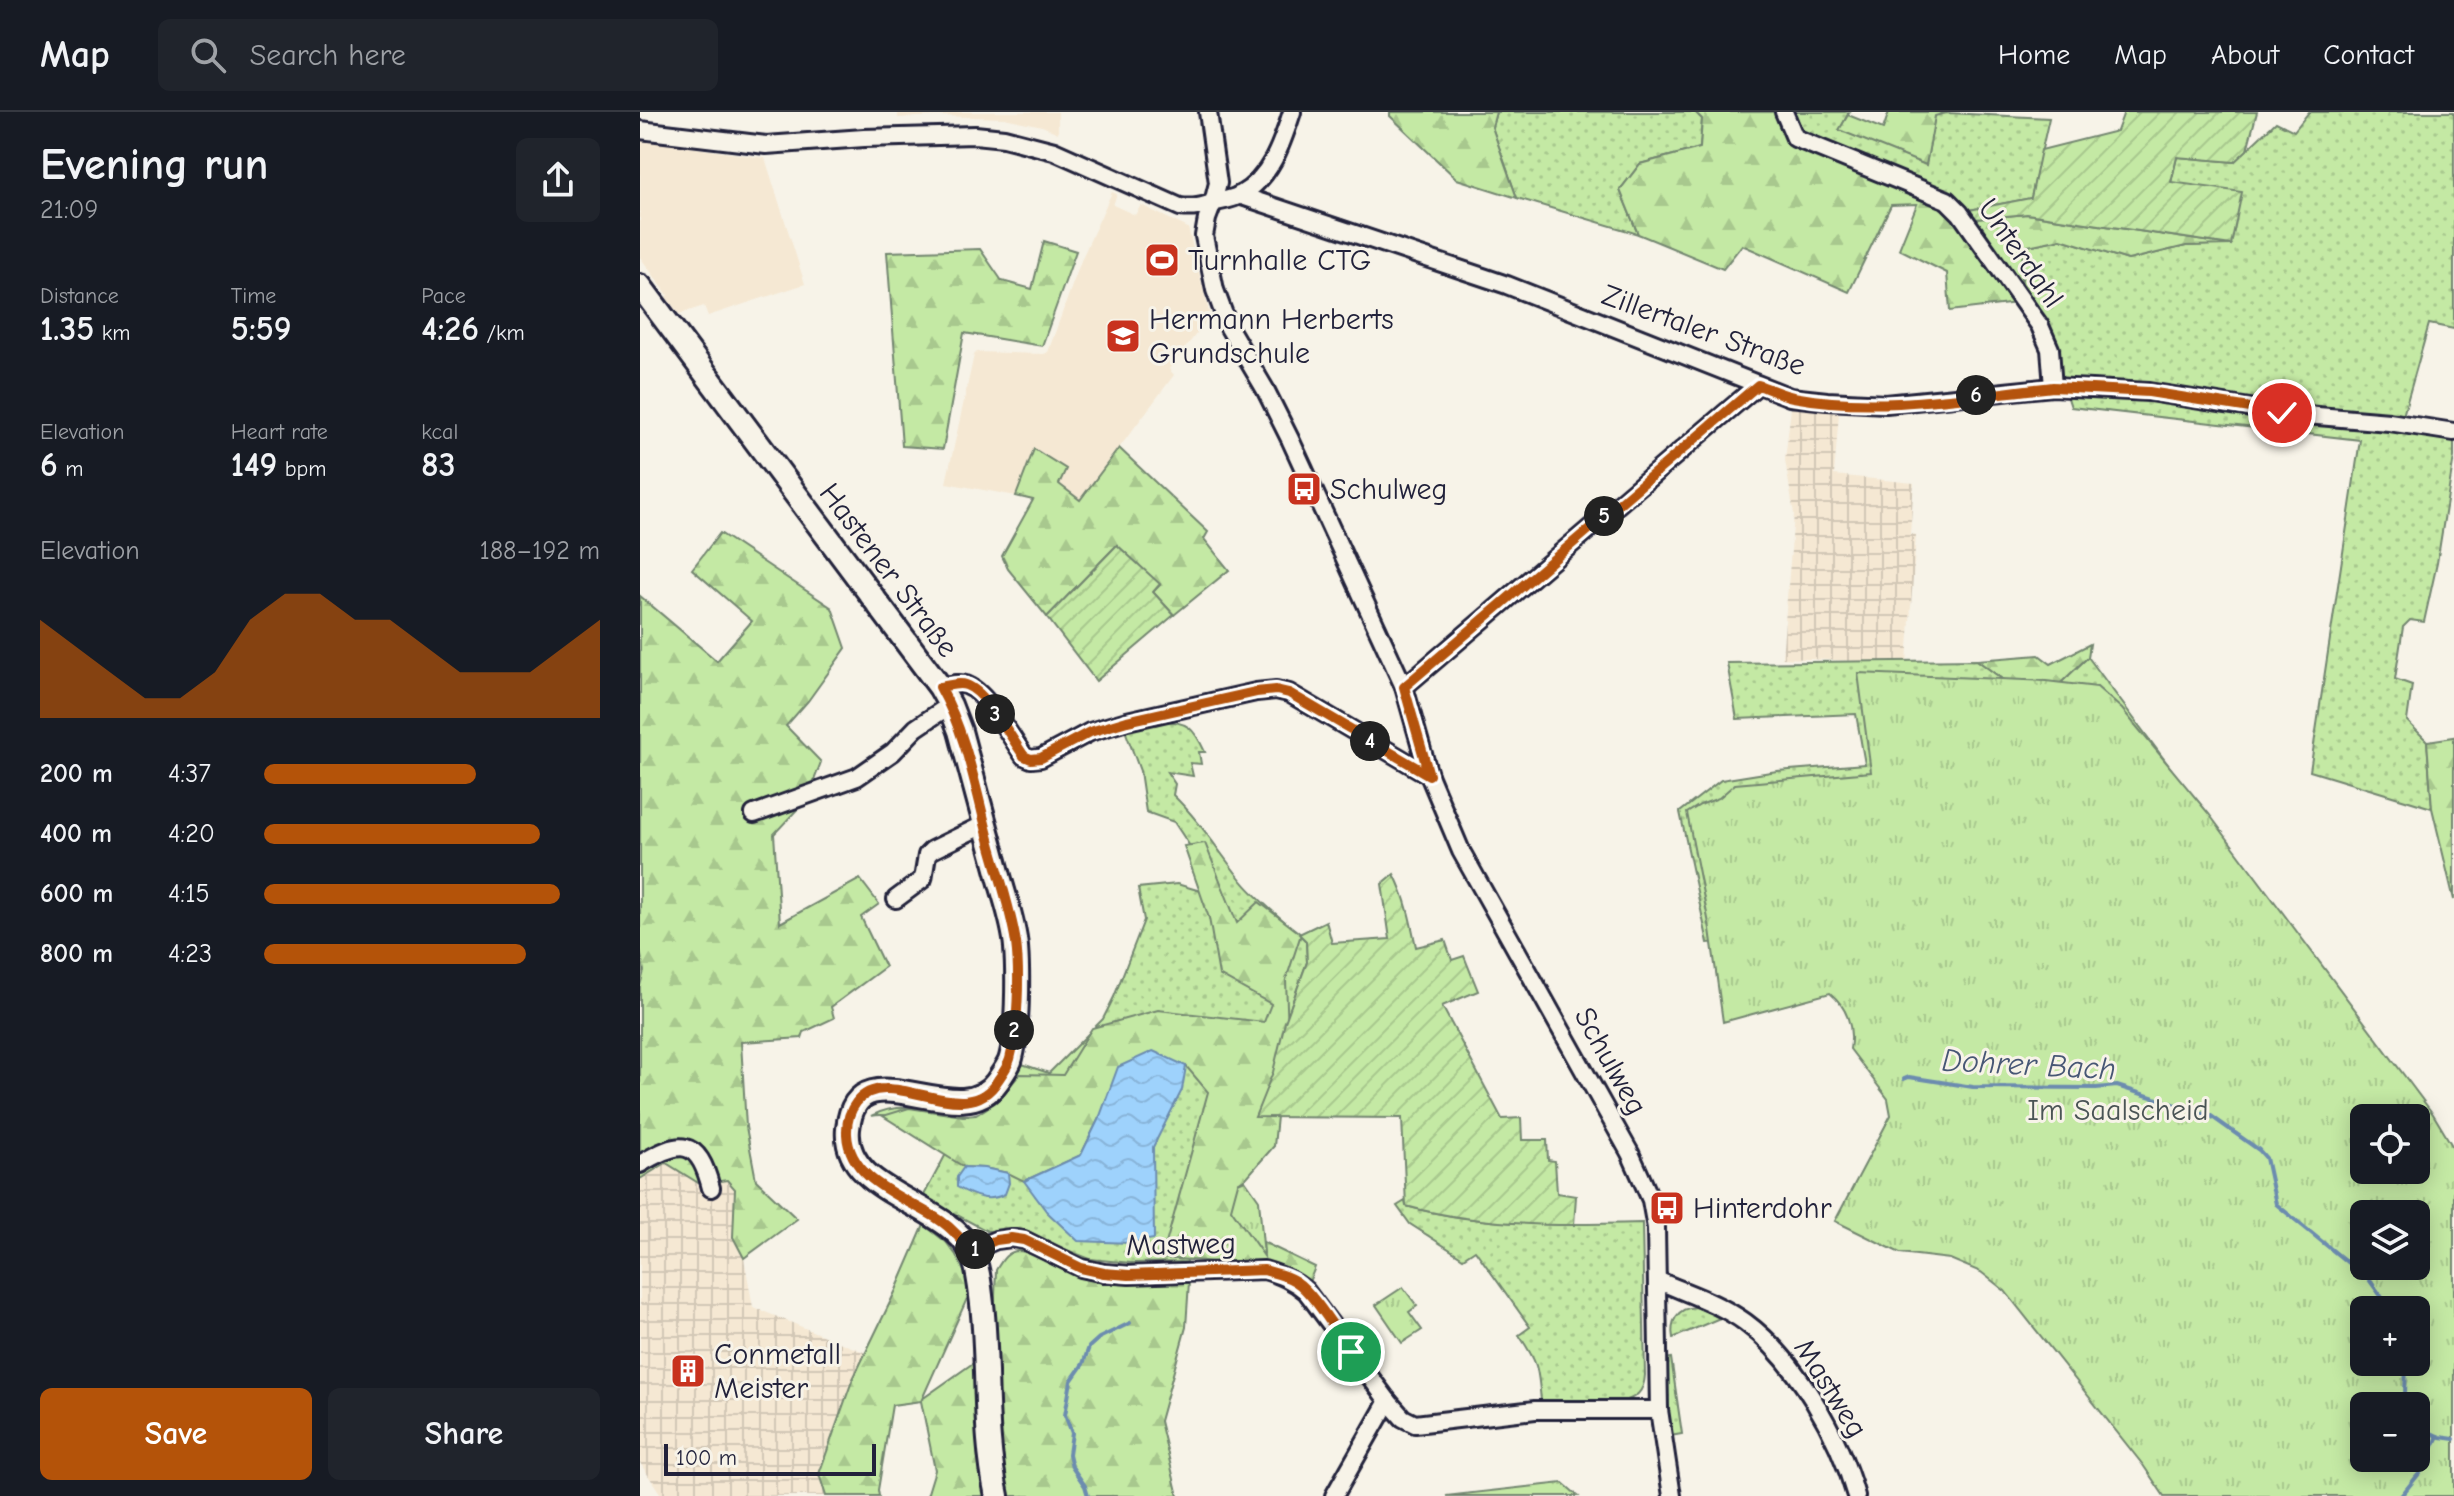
<!DOCTYPE html>
<meta charset="utf-8">
<style>
body{margin:0;font-family:"Comic Neue",sans-serif;background:#20242c;color:#f1f3f6;height:100vh;display:flex;flex-direction:column;font-size:30px;white-space:nowrap}
*{box-sizing:border-box;margin:0}
p{font-size:26px;color:#9ea1a6}
.icon{flex:none;width:44px;height:44px;fill:none;stroke:currentColor;stroke-width:2;stroke-linecap:round;stroke-linejoin:round}
.map{position:relative;flex:1;overflow:hidden}
.drawer{display:flex;flex-direction:column;background:#171b24;width:640px}
.drawer>*{flex:none}
.buttons{position:absolute;left:1710px;top:992px;display:grid;gap:16px}
.buttons a{display:grid;place-items:center;width:80px;height:80px;border-radius:12px;background:#171b24;box-shadow:0 4px 20px #0003;font-size:40px}
.scale{position:absolute;left:24px;bottom:20px;width:212px;box-sizing:border-box;padding-left:8px;border:4px solid #22223b;border-top:0;font-size:22px;line-height:28px;white-space:nowrap;color:#22223b;-webkit-text-stroke:6px #f7f3e8;paint-order:stroke}
.pin{position:absolute;display:grid;place-items:center;width:68px;height:68px;color:#fff;margin:-34px;border:4px solid #fff;border-radius:50%;box-shadow:0 2px 8px #0007}
.km{position:absolute;width:40px;height:40px;margin:-20px;border-radius:50%;background:#222;color:#fff;font-size:22px;line-height:40px;text-align:center}
.round{display:grid;place-items:center;flex:none;width:84px;height:84px;border-radius:12px;background:#20242c}
.summary{display:flex;align-items:center;justify-content:space-between;height:136px;padding:0 40px}
h1{font-size:44px;font-weight:600;line-height:60px}
.stats{display:grid;grid-template-columns:repeat(3,1fr);gap:12px;height:136px;padding:8px 40px}
.stats div{display:grid;align-content:center}
.stats b{font-size:34px;font-weight:600}
.stats small{font-size:22px;font-weight:400}
.stats p{font-size:22px}
.chart{height:224px;padding:16px 40px}
.chart p{display:flex;justify-content:space-between}
.chart svg{width:100%;height:144px;margin-top:8px;fill:#b45309;opacity:.7}
.button{display:flex;gap:16px;margin-top:auto;padding:16px 40px}
.button a{flex:1;height:92px;border-radius:12px;background:#b45309;color:#fff;font-size:32px;font-weight:600;line-height:92px;text-align:center}
.button a+a{background:#20242c;color:#f1f3f6}
ul{padding:0 40px;list-style:none;font-size:26px}
li{display:grid;grid-template-columns:128px 96px 1fr;align-items:center;height:60px}
li i{height:20px;border-radius:10px;background:#b45309}
header{display:flex;align-items:center;gap:48px;box-sizing:border-box;height:112px;padding:0 40px;background:#171b24;border-bottom:2px solid #363941}
header strong{font-size:38px}
nav{display:flex;gap:44px;margin-inline-start:auto;font-size:28px}
.search{width:560px;height:72px;background:#20242c;display:flex;align-items:center;gap:20px;box-sizing:border-box;padding:0 28px;border-radius:12px;color:#9ea1a6;font-size:30px}
main{display:flex;flex:1;min-height:0}
.map>svg:first-child{display:block}
</style>
<header>
<strong>Map</strong>
<div class="search"><svg class="icon" aria-label="search" viewBox="0 0 24 24"><circle cx="10" cy="10" r="6"/><path d="M15 15l6 6"/></svg>Search here</div>
<nav><a>Home</a><a>Map</a><a>About</a><a>Contact</a></nav>
</header>
<main>
<section class="drawer">
<div class="summary"><div><h1>Evening run</h1><p>21:09</p></div><a class="round"><svg class="icon" aria-label="share" viewBox="0 0 24 24"><path d="M12 15V3M7 8l5-5 5 5M5 13v7h14v-7"/></svg></a></div>
<div class="stats">
<div><p>Distance</p><b>1.35<small> km</small></b></div>
<div><p>Time</p><b>5:59</b></div>
<div><p>Pace</p><b>4:26<small> /km</small></b></div>
</div>
<div class="stats">
<div><p>Elevation</p><b>6<small> m</small></b></div>
<div><p>Heart rate</p><b>149<small> bpm</small></b></div>
<div><p>kcal</p><b>83</b></div>
</div>
<div class="chart"><p><span>Elevation</span>188–192 m</p>
<svg viewBox="0 0 160 44" preserveAspectRatio="none"><path d="M0 44V14L10 22L20 30L30 38L40 38L50 30L60 14L70 6L80 6L90 14L100 14L110 22L120 30L130 30L140 30L150 22L160 14V44z"/></svg>
</div>
<ul>
<li><b>200 m</b>4:37<i style="width:63%"></i></li>
<li><b>400 m</b>4:20<i style="width:82%"></i></li>
<li><b>600 m</b>4:15<i style="width:88%"></i></li>
<li><b>800 m</b>4:23<i style="width:78%"></i></li>
</ul>
<div class="button"><a>Save</a><a>Share</a></div>
</section>
<div class="map">
<svg width="1814" height="1384" viewBox="0 0 1814 1384">
<defs>
<pattern id="industrial-grid" width="8" height="8" patternUnits="userSpaceOnUse" patternTransform="scale(2)"><rect width="8" height="8" fill="#f5e8d3"/><path d="M0 4h8M4 0v8" fill="none" stroke="#d2c7b6"/></pattern>
<pattern id="grass-dots" width="8" height="8" patternUnits="userSpaceOnUse" patternTransform="scale(2)"><rect width="8" height="8" fill="#c4e9a4"/><path d="M2 2h.1M6 6h.1" fill="none" stroke="#a8c88e" stroke-width="1.8" stroke-linecap="round"/></pattern>
<pattern id="forest-firs" width="22" height="20" patternUnits="userSpaceOnUse" patternTransform="scale(2)"><rect width="22" height="20" fill="#c4e9a4"/><path d="M5 1l3.5 6h-7zM16 11l3.5 6h-7z" fill="#a8c88e"/></pattern>
<pattern id="park-tufts" width="24" height="20" patternUnits="userSpaceOnUse" patternTransform="scale(2)"><rect width="24" height="20" fill="#c4e9a4"/><path d="M3 7l-1-3M5 7V3M7 7l1-3M15 17l-1-3M17 17v-4M19 17l1-3" fill="none" stroke="#a8c88e"/></pattern>
<pattern id="garden-furrows" width="10" height="10" patternUnits="userSpaceOnUse" patternTransform="scale(2)"><rect width="10" height="10" fill="#c4e9a4"/><path d="M-1 1l2-2M0 10L10 0M9 11l2-2" fill="none" stroke="#a8c88e"/></pattern>
<pattern id="water-waves" width="16" height="10" patternUnits="userSpaceOnUse" patternTransform="scale(2)"><rect width="16" height="10" fill="#9ed2fc"/><path d="M0 5q4-4 8 0t8 0" fill="none" stroke="#88b4d9"/></pattern>
</defs>
<rect width="100%" height="100%" fill="#f7f3e8"/>
<filter id="ink" filterUnits="userSpaceOnUse"><feTurbulence type="fractalNoise" baseFrequency=".0125" numOctaves="2"/><feDisplacementMap in="SourceGraphic" scale="16" xChannelSelector="R" yChannelSelector="G"/><feConvolveMatrix kernelMatrix="1 2 1 2 8 2 1 2 1" color-interpolation-filters="sRGB"/></filter>
<g filter="url(#ink)">
<!-- built -->
<g fill="#f5e8d3">
<polygon points="258,0 418,0 418,21 402,14 364,6 297,4 258,6"/>
<polygon points="0,28 125,46 165,172 68,204 64,194 39,202 26,185 28,183 0,145"/>
<polygon points="472,80 477,82 473,93 495,103 501,93 548,116 570,204 529,257 534,263 440,388 419,372 394,338 376,384 306,371 334,243 337,240 404,242 408,240 442,146"/>
</g>
<!-- industrial -->
<g fill="url(#industrial-grid)">
<polygon points="1151,296 1199,301 1194,363 1274,371 1270,422 1276,423 1267,551 1142,546 1154,402 1145,348"/>
<polygon points="26,1051 60,1072 86,1068 95,1077 93,1125 104,1146 113,1195 226,1241 212,1269 179,1362 186,1384 22,1384 0,1351 0,1067"/>
</g>
<!-- grass -->
<g fill="url(#grass-dots)" stroke="#738670" stroke-width="2">
<polygon points="856,0 1055,0 1062,7 1060,36 1000,52 980,78 998,122 877,86 852,15"/>
<polygon points="1146,0 1209,0 1200,18 1286,52 1295,3 1308,1 1409,6 1391,86 1319,100 1155,26"/>
<polygon points="1669,0 1814,0 1814,217 1789,212 1759,318 1814,329 1814,345 1797,451 1784,510 1770,508 1763,515 1755,567 1772,573 1767,609 1787,629 1792,696 1670,659 1720,328 1431,295 1398,196 1381,190 1383,135 1421,127 1488,148 1546,134 1591,132 1531,71 1537,45 1594,50 1636,10 1654,19"/>
<polygon points="1448,545 1547,678 1189,822 1068,831 1040,700 1081,668 1137,659 1225,652 1216,602 1097,607 1087,551 1337,548 1385,584 1409,582"/>
<path d="M520 609C548 609 554 616 565 640H559L561 652 550 651 553 664 527 660 535 672 533 683C559 708 577 737 599 765 617 789 645 808 666 829L667 850 645 910 545 1114 547 1150 491 1151 450 1147 419 1135 386 1118 347 1119 283 1085 315 1025C290 1016 259 999 231 1004 293 972 338 1049 382 952L409 961 463 907 474 885 504 808 498 776 537 772 564 780 557 745 534 710 506 700 500 659 485 618Z"/>
<path d="M765 1089 766 1094C843 1115 923 1113 1002 1111L1005 1263C1004 1280 996 1287 979 1290L901 1289C898 1255 898 1251 879 1223L890 1215 835 1138 823 1146 770 1112 757 1094Z"/>
<path d="M1056 1195 1080 1206 1033 1226C1030 1209 1037 1196 1056 1195Z"/>
<polygon points="1031,1246 1042,1322 1030,1324 1022,1248"/>
</g>
<!-- forest -->
<g fill="url(#forest-firs)" stroke="#738670" stroke-width="2">
<polygon points="750,0 856,0 852,15 877,86 817,67 750,4"/>
<polygon points="1055,0 1144,0 1155,26 1307,88 1325,108 1387,102 1591,133 1546,134 1488,148 1421,127 1383,135 1380,186 1377,191 1310,199 1307,161 1259,137 1277,92 1251,93 1209,180 1102,133 1083,157 998,122 980,78 1000,52 1060,36 1062,7"/>
<polygon points="1249,0 1308,0 1295,4 1286,53 1199,18 1208,3 1243,17"/>
<polygon points="404,129 436,139 402,234 324,221 303,337 262,334 247,140 340,137 362,169 392,177"/>
<polygon points="479,336 568,420 564,427 589,458 534,503 513,480 520,473 477,433 407,505 368,457 362,444 393,388 376,384 394,337 426,357 419,372 440,388"/>
<polygon points="80,421 192,496 206,536 168,589 146,614 181,650 167,687 134,722 140,811 220,767 239,792 221,805 245,855 191,895 194,906 164,920 162,926 101,930 106,1015 116,1068 157,1107 104,1146 93,1125 95,1077 87,1068 60,1072 26,1051 0,1067 0,874 4,859 0,838 0,484 77,549 112,509 52,457"/>
<polygon points="1450,532 1448,545 1409,582 1385,584 1337,548 1399,543 1411,552"/>
<polygon points="1814,625 1814,788 1792,696 1787,629"/>
<polygon points="565,731 597,811 619,790 661,822 646,868 648,921 643,945 634,1034 607,1065 598,1071 624,1142 623,1130 675,1155 669,1170 621,1153 522,1146 568,980 546,954 460,1004 441,1043 384,1069 368,1061 344,1056 324,1055 243,1004 269,996 323,1004 336,1003 356,990 380,962 423,963 452,916 518,898 624,910 631,892 579,863 569,806 544,734"/>
<path d="M284 1113 306 1130 316 1143 325 1161 330 1180 282 1287 353 1237 356 1158C362 1148 367 1139 379 1139 394 1140 425 1161 443 1166 477 1175 514 1171 549 1170L546 1215 520 1309 538 1384H287L295 1358 281 1289 252 1293 238 1378 239 1384H186L179 1362 212 1269 256 1178Z"/>
</g>
<!-- park -->
<g fill="url(#park-tufts)" stroke="#738670" stroke-width="2" fill-rule="evenodd">
<path d="M1218 561 1406 569 1457 575 1482 597 1569 702 1793 1002 1814 1037V1384H1524L1503 1353 1365 1179 1341 1160 1310 1147 1260 1141 1195 1109 1251 1003 1248 987 1210 937C1214 915 1207 895 1190 881L1083 910 1070 817 1047 701 1060 693 1079 686 1095 672 1231 660ZM1776 1006V1058H1724V1006ZM1776 1102V1154H1724V1102ZM1724 1198H1776V1250H1724ZM1724 1294H1776V1346H1724Z"/>
<polygon points="605,1068 619,1088 624,1144 591,1097 598,1071"/>
<polygon points="763,1175 777,1194 769,1200 782,1218 762,1231 736,1193"/>
<polygon points="923,1371 938,1384 806,1384"/>
</g>
<!-- garden -->
<g fill="url(#garden-furrows)" stroke="#738670" stroke-width="2">
<polygon points="1484,0 1617,0 1607,38 1594,50 1537,45 1531,70 1602,80 1591,133 1387,102 1325,108 1319,100 1391,86 1401,38 1477,19"/>
<polygon points="477,433 520,472 513,480 534,503 456,569 407,505"/>
<path d="M754 762C766 785 771 810 776 835L805 828 812 848 824 844 838 879 802 894 862 1007 881 1006 882 1028H907L908 1048 915 1049 917 1081 936 1084 934 1113C878 1113 820 1109 766 1094L762 1006 615 1005 633 960 645 910 667 850 666 829 659 822 686 809 692 831 750 827 742 772Z"/>
</g>
<!-- water -->
<g fill="url(#water-waves)" stroke="#6c8caf" stroke-width="2">
<polygon points="513,939 546,954 542,978 513,1035 514,1127 490,1131 438,1129 407,1100 384,1069 441,1043 460,1004 478,955"/>
<path d="M324 1055 344 1056 368 1061 369 1071 365 1082C348 1091 333 1084 317 1075V1065Z"/>
</g>
<g fill="none" stroke-linecap="round" stroke-linejoin="round">
<!-- stream -->
<g stroke="#6c8caf" stroke-width="4">
<polyline points="1264,967 1269,965 1333,975 1456,976 1477,974 1571,1004 1619,1038 1626,1046 1636,1092 1713,1155 1723,1159 1751,1198"/>
<polyline points="1765,1283 1766,1250"/>
<polyline points="1763,1291 1763,1294"/>
<polyline points="1776,1314 1800,1325 1814,1327"/>
<polyline points="448,1384 445,1374 432,1355 429,1342 432,1321 425,1303 431,1269 443,1252 449,1235 459,1226 490,1211"/>
<polyline points="1761,1384 1782,1358 1798,1324"/>
</g>
<defs>
<g id="street">
<polyline points="568,0 578,71 573,91 567,107 564,124 575,178 589,216 625,277 650,327 764,575 789,663 821,739 990,1041 1011,1088 1016,1116 1019,1298 1032,1384"/>
<polyline points="1144,0 1155,26 1307,88 1320,101 1400,214 1410,237 1413,275"/>
<path d="M0 18 126 33 224 26 335 23 364 26 414 39 540 95C554 97 563 94 576 90 584 88 593 87 600 83 631 66 642 31 652 0"/>
<polyline points="599,83 867,173 1150,285 1187,289 1246,292 1413,275 1509,280 1642,301 1749,310 1814,320"/>
<path d="M300 575C308 574 318 570 326 573 347 580 371 626 384 644L391 647 401 646 450 620 487 609 616 580 636 578 649 581 789 663"/>
<polyline points="764,575 1118,273"/>
<polyline points="114,702 217,665 253,640 276,616 310,593"/>
<polyline points="256,787 283,767 287,743 292,738 345,712"/>
<path d="M0 1052C40 1028 58 1025 71 1076"/>
<path d="M331 1139 356 1128 371 1126 384 1128 441 1156 464 1161 489 1163 624 1158C641 1163 653 1168 666 1179L748 1289 763 1306 775 1312 895 1298H1019"/>
<path d="M1017 1168C1046 1181 1079 1191 1105 1210 1157 1248 1199 1324 1216 1384"/>
<polyline points="694,1384 748,1289"/>
</g>
<path id="secondary" d="M0 174 300 575 310 593 320 619C333 667 346 716 359 764 365 787 374 811 376 835 378 861 378 925 370 949 367 956 361 964 357 970 319 1024 216 931 208 1017 202 1081 306 1090 331 1139 338 1153 340 1175 342 1192 349 1256 343 1321 357 1384"/>
</defs>
<!-- street casing -->
<use href="#street" stroke="#22223b" stroke-width="22"/>
<!-- secondary casing -->
<use href="#secondary" stroke="#22223b" stroke-width="28"/>
<!-- street -->
<use href="#street" stroke="#f7f3e8" stroke-width="16"/>
<!-- secondary -->
<use href="#secondary" stroke="#f7f3e8" stroke-width="22"/>
</g>
</g>
<g fill="none" stroke-linecap="round" stroke-linejoin="round" filter="url(#ink)">
<defs>
<path id="route" d="M711 1240C697 1221 674 1181 655 1169 646 1163 634 1161 624 1158L489 1163 464 1161 441 1156 384 1128 371 1126 356 1128 331 1139C322 1128 313 1117 301 1109 268 1086 209 1070 207 1022 206 998 220 977 245 977 282 976 333 1010 358 968 363 961 368 954 370 947 378 918 380 861 376 831 371 798 359 764 350 731 336 679 327 623 300 575 308 574 318 570 326 573 347 580 371 626 384 644L391 647 401 646 450 620 487 609 616 580 636 578 649 581 789 663 764 575 1118 273C1130 277 1142 283 1153 285 1239 301 1328 284 1413 275L1509 280 1642 301"/>
</defs>
<!-- route casing -->
<use href="#route" stroke="#fff" stroke-width="16"/>
<!-- route -->
<use href="#route" stroke="#b45309" stroke-width="10"/>
</g>
<!-- icons -->
<defs>
<symbol id="stadium-square" viewBox="-11 -11 22 22"><rect x="-9" y="-9" width="18" height="18" rx="4" fill="#c8321e" stroke="#f7f3e8"/><path d="M0-5a6.5 5 0 1 0 0 10a6.5 5 0 1 0 0-10ZM-3.5-1.8h7v3.6h-7Z" fill="#fff"/></symbol>
<symbol id="school-square" viewBox="-11 -11 22 22"><rect x="-9" y="-9" width="18" height="18" rx="4" fill="#c8321e" stroke="#f7f3e8"/><path d="M0-5L7-2L0 1L-7-2ZM-4 1L0 2.5L4 1V4Q0 6-4 4Z" fill="#fff"/></symbol>
<symbol id="bus-square" viewBox="-11 -11 22 22"><rect x="-9" y="-9" width="18" height="18" rx="4" fill="#c8321e" stroke="#f7f3e8"/><path d="M-5-6H5V4H4V6H2V4H-2V6H-4V4H-5ZM-3.5-4V0h7V-4ZM-3.5 1.2v1.5H-2V1.2ZM2 1.2v1.5H3.5V1.2Z" fill="#fff"/></symbol>
<symbol id="building-square" viewBox="-11 -11 22 22"><rect x="-9" y="-9" width="18" height="18" rx="4" fill="#c8321e" stroke="#f7f3e8"/><path d="M-4-6H4V6H1V3H-1V6H-4ZM-2.5-4.3h1.7v1.8h-1.7ZM.8-4.3h1.7v1.8H.8ZM-2.5-1h1.7V.8h-1.7ZM.8-1h1.7V.8H.8Z" fill="#fff"/></symbol>
</defs>
<g fill-rule="evenodd">
<use href="#stadium-square" x="502" y="128" width="40" height="40"/>
<use href="#school-square" x="463" y="204" width="40" height="40"/>
<use href="#bus-square" x="644" y="357" width="40" height="40"/>
<use href="#bus-square" x="1007" y="1076" width="40" height="40"/>
<use href="#building-square" x="28" y="1239" width="40" height="40"/>
</g>
<g text-anchor="middle" stroke-width="6" stroke-linejoin="round" paint-order="stroke">
<!-- street labels -->
<g font-size="30" fill="#22223b" stroke="#f7f3e8">
<text transform="translate(1381 141) rotate(55)" y="10">Unterdahl</text>
<text transform="translate(1064 218) rotate(20)" y="10">Zillertaler Straße</text>
<text transform="translate(249 458) rotate(53)" y="10">Hastener Straße</text>
<text transform="translate(971 949) rotate(61)" y="10">Schulweg</text>
<text transform="translate(541 1132) rotate(-1)" y="10">Mastweg</text>
<text transform="translate(1191 1276) rotate(58)" y="10">Mastweg</text>
</g>
<!-- poi labels -->
<g font-size="30" fill="#22223b" stroke="#f7f3e8" text-anchor="start">
<text x="548" y="158">Turnhalle CTG</text>
<text x="509" y="217">Hermann Herberts<tspan x="509" dy="34">Grundschule</tspan></text>
<text x="690" y="387">Schulweg</text>
<text x="1053" y="1106">Hinterdohr</text>
<text x="74" y="1252">Conmetall<tspan x="74" dy="34">Meister</tspan></text>
</g>
<!-- park labels -->
<g font-size="30" fill="#4a5455" stroke="#f7f3e8">
<text x="1478" y="1008">Im Saalscheid</text>
</g>
<!-- water labels -->
<g font-size="32" font-style="italic" fill="#475775" stroke="#f7f3e8">
<text transform="translate(1389 952) rotate(3)" y="11">Dohrer Bach</text>
</g>
</g>
</svg>
<div class="buttons">
<a><svg class="icon" aria-label="locate" viewBox="0 0 24 24"><circle cx="12" cy="12" r="6"/><path d="M12 2v4M12 18v4M2 12h4M18 12h4"/></svg></a>
<a><svg class="icon" aria-label="layers" viewBox="0 0 24 24"><path d="M12 4l9 5-9 5-9-5zM3 14l9 5 9-5"/></svg></a>
<a>+</a>
<a>−</a>
</div>
<div class="scale">100 m</div>
<div class="pin" style="left:711px;top:1240px;background:#1e9e55"><svg class="icon" aria-label="arrive" viewBox="0 0 24 24"><path d="M6 21V4h12l-3 4 3 4H6"/></svg></div>
<div class="pin" style="left:1642px;top:301px;background:#d93025"><svg class="icon" aria-label="check" viewBox="0 0 24 24"><path d="M5 12l5 5 9-10"/></svg></div>
<b class="km" style="left:335px;top:1137px">1</b>
<b class="km" style="left:374px;top:918px">2</b>
<b class="km" style="left:355px;top:602px">3</b>
<b class="km" style="left:730px;top:629px">4</b>
<b class="km" style="left:964px;top:404px">5</b>
<b class="km" style="left:1336px;top:283px">6</b>
</div>
</main>
